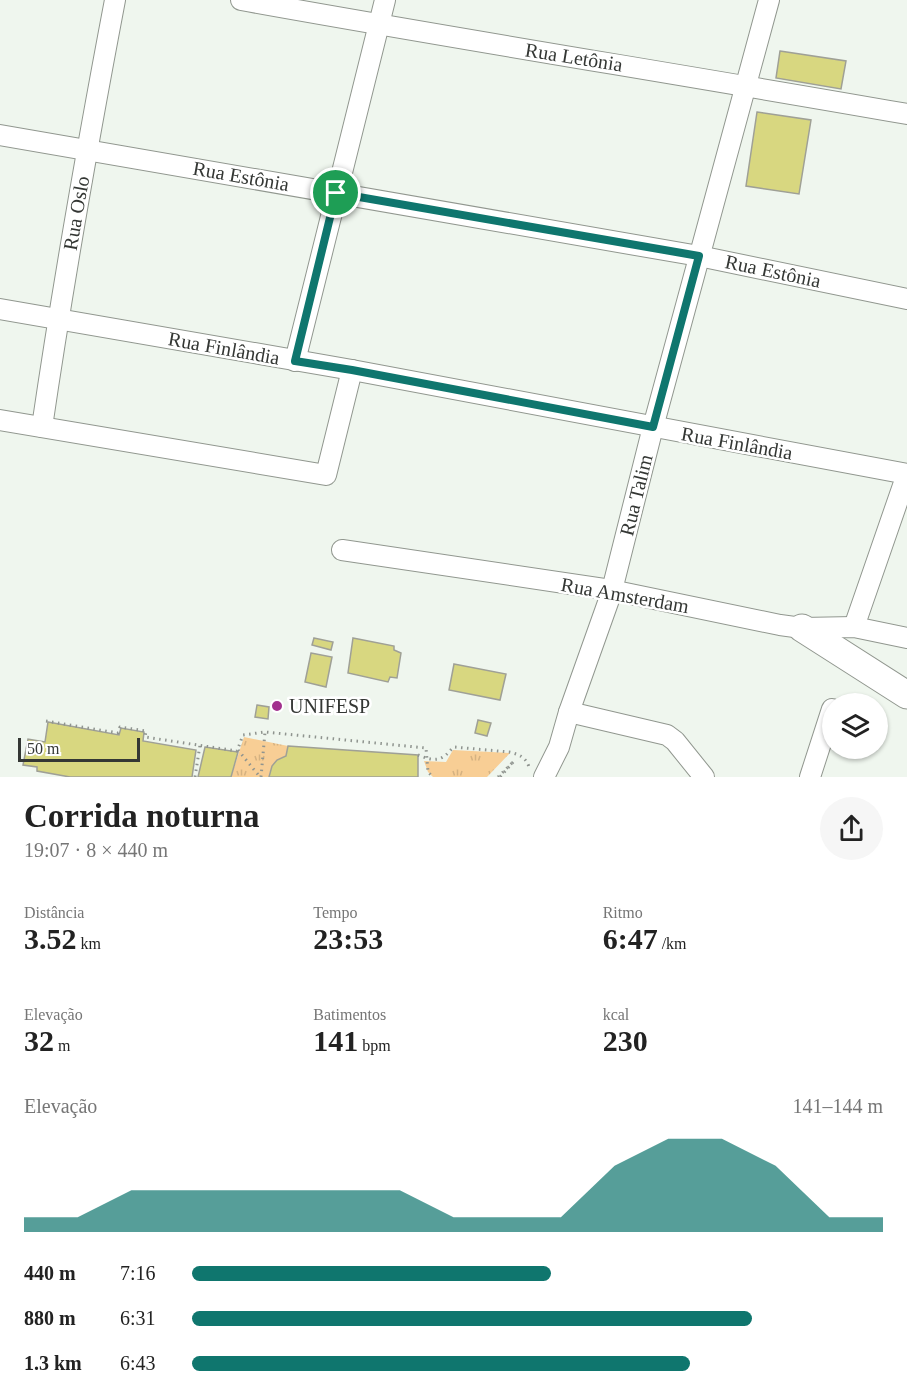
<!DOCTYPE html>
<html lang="pt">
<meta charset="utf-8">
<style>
body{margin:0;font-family:"Times New Roman",serif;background:#f6f6f6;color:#222;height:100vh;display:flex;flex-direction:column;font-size:22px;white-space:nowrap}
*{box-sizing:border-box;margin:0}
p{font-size:20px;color:#767676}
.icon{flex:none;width:33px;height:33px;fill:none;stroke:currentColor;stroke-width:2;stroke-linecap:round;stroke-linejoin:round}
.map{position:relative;height:777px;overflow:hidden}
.panel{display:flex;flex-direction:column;background:#fff;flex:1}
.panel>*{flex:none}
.buttons{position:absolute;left:822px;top:693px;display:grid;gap:12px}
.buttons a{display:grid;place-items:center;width:66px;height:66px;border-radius:50%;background:#fff;box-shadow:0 2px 4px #0004;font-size:30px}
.scale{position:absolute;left:18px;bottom:15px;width:122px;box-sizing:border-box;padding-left:6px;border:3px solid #343734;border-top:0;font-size:16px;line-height:21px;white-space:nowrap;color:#343734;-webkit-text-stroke:4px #fff;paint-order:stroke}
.pin{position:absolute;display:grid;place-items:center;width:51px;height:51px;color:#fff;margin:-26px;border:3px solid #fff;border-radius:50%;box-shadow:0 2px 6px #0007}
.round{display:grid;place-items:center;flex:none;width:63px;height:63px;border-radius:32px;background:#f6f6f6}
.overview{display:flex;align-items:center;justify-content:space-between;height:102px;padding:0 24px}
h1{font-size:33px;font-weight:700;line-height:45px}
.figures{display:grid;grid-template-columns:repeat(3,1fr);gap:9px;height:102px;padding:6px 24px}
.figures div{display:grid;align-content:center}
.figures b{font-size:30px;font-weight:700}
.figures small{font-size:16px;font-weight:400}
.figures p{font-size:16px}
.chart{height:168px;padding:12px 24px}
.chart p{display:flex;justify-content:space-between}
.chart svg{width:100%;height:108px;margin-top:6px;fill:#0f766e;opacity:.7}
ul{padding:0 24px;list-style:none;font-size:20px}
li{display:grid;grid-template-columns:96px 72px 1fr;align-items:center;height:45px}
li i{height:15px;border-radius:8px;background:#0f766e}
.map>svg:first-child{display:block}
</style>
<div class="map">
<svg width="907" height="777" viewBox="0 0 907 777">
<defs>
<pattern id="grass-tufts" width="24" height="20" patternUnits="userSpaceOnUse" patternTransform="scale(1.5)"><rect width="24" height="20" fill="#f8ce95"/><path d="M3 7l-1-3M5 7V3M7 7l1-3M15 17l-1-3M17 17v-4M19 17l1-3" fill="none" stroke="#d5b281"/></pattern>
</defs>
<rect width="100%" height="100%" fill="#eff6ee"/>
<!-- grass -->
<g fill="url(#grass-tufts)">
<path d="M244 737 288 746 286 756C276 760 270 766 269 777H231Z"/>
<polygon points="453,750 510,753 487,777 433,777 428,772 424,761 446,762"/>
</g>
<!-- building -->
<g fill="#d8d780" stroke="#9fa096" stroke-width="1.5">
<polygon points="780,51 846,61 841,89 776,78"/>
<polygon points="757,112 811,120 799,194 746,186"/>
<polygon points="314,638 333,642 331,650 312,645"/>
<polygon points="353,638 394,646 394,650 401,653 397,678 390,677 388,682 348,673"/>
<polygon points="311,653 332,657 326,687 305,682"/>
<polygon points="454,664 506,674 500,700 449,690"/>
<polygon points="257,705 269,707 268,719 255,717"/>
<polygon points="478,720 491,723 487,736 475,733"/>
<polygon points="48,722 119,735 121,728 144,732 143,741 196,750 192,777 70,777 37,771 37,767 23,765 28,739 45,742"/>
<polygon points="288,746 418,755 418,777 269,777 272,766 277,760 286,756"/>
<polygon points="205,747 238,752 231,777 198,777"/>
</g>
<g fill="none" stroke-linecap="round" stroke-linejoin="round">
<defs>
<g id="street">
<path d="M241 0C462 40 685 75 907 114"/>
<polyline points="0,135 699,256 907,299"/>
<polyline points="0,309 352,370 907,474"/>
<polyline points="295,361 385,0"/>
<polyline points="0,420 326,475 352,370"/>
<path d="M42 427C63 284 88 142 115 0"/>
<polyline points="342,550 611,590 780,625 802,628 854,627 907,638"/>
<polyline points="854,627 907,474"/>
<polyline points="569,712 667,735 675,741 704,777"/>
<polyline points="544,777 559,747 569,712 611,594 653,427 769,0"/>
<polyline points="810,777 832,709"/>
</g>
<polyline id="secondary" points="802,628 907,695"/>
</defs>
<!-- street casing -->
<use href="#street" stroke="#91978f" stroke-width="22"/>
<!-- secondary casing -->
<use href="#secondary" stroke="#91978f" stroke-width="29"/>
<!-- path -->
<g stroke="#8f948f" stroke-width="3" stroke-dasharray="1.5 4.5" stroke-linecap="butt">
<polyline points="46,721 118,733 120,727 146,731 145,737 237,751 243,735 265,732 426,748 428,772 433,777"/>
<polyline points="238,750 260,777"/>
<path d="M418 755C426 758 435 762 443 757 447 755 450 750 454 747L509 752C518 754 526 757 529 767"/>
<polyline points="195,777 200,745"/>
<polyline points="261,777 265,732"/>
<polyline points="498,777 514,761 500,777"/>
</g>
<!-- street -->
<use href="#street" stroke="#fff" stroke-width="20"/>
<!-- secondary -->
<use href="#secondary" stroke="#fff" stroke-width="27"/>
</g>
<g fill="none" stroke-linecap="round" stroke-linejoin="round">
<defs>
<polygon id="route" points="336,193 699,256 653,427 352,370 295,361"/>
</defs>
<!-- route casing -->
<use href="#route" stroke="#fff" stroke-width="12"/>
<!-- route -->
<use href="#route" stroke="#0f766e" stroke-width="8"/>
</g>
<!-- markers -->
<circle fill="#a2318e" stroke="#fff" stroke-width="2" cx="277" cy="706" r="6"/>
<g text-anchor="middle" stroke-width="5" stroke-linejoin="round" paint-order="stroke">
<!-- street labels -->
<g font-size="20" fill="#343734" stroke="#fff">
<text transform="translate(574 57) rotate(9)" y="7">Rua Letônia</text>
<text transform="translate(241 176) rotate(10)" y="7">Rua Estônia</text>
<text transform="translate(76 213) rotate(-80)" y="7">Rua Oslo</text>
<text transform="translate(773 271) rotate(12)" y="7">Rua Estônia</text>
<text transform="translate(224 348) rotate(10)" y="7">Rua Finlândia</text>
<text transform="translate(737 443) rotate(10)" y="7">Rua Finlândia</text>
<text transform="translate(636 495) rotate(-76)" y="7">Rua Talim</text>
<text transform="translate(625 595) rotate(10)" y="7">Rua Amsterdam</text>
</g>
<!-- poi labels -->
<g font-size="20" fill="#343734" stroke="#fff" text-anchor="start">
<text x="289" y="713">UNIFESP</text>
</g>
</g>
</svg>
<div class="buttons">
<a><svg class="icon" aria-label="layers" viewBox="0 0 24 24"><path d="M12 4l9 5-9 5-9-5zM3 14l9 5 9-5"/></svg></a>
</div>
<div class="scale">50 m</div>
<div class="pin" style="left:336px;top:193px;background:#1e9e55"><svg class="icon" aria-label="arrive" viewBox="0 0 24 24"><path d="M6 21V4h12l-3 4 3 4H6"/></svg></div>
</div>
<section class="panel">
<div class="overview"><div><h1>Corrida noturna</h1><p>19:07 · 8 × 440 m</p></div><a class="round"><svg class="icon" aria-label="share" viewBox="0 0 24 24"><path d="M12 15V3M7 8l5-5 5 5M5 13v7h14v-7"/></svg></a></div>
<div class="figures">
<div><p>Distância</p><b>3.52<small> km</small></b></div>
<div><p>Tempo</p><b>23:53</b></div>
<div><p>Ritmo</p><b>6:47<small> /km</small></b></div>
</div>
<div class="figures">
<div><p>Elevação</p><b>32<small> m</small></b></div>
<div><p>Batimentos</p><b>141<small> bpm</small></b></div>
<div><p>kcal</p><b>230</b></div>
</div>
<div class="chart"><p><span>Elevação</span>141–144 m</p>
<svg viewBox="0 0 160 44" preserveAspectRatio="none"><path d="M0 44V38L10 38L20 27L30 27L40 27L50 27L60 27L70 27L80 38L90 38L100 38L110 17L120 6L130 6L140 17L150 38L160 38V44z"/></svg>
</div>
<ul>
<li><b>440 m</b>7:16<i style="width:52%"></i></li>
<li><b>880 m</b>6:31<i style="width:81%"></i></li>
<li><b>1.3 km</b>6:43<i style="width:72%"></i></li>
</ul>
</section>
